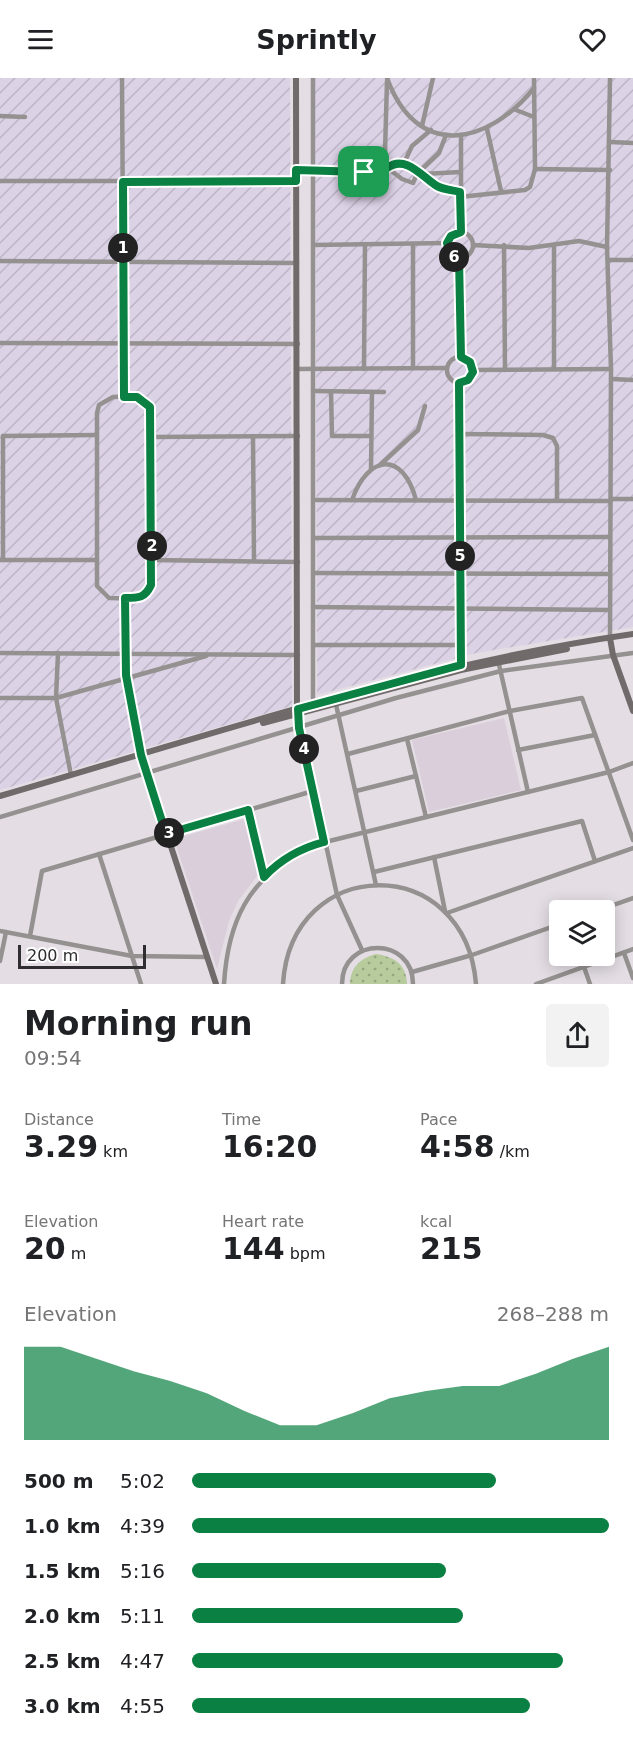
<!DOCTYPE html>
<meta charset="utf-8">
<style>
body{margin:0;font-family:"DejaVu Sans",sans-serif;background:#f2f2f2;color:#202124;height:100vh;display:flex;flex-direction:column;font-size:22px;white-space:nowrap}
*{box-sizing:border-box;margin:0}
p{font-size:20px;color:#757577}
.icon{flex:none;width:33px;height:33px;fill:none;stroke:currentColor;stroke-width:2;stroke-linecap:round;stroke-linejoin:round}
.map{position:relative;height:906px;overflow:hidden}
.side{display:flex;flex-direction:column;background:#fff;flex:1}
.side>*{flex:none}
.buttons{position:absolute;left:549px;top:822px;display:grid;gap:12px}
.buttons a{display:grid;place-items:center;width:66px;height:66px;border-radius:6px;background:#fff;box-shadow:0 3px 15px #0003;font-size:30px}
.scale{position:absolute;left:18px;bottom:15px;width:128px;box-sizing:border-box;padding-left:6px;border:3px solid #2f2d2f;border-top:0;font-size:16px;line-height:21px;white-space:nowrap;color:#2f2d2f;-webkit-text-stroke:4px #fff;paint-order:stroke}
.pin{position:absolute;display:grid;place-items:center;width:51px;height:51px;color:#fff;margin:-26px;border-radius:12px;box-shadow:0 3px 9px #0006}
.km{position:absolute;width:30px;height:30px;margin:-15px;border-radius:50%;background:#222;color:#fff;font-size:16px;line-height:30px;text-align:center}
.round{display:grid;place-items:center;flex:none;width:63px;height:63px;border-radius:6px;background:#f2f2f2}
.headline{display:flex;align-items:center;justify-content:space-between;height:102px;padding:0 24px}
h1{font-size:33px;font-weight:700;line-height:45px}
.stats{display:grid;grid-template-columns:repeat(3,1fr);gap:9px;height:102px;padding:6px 24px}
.stats div{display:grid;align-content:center}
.stats b{font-size:30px;font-weight:700}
.stats small{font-size:16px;font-weight:400}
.stats p{font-size:16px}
.chart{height:168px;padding:12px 24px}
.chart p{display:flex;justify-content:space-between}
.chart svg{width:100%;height:108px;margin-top:6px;fill:#0b8043;opacity:.7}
ul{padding:0 24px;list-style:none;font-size:20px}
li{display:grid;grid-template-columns:96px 72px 1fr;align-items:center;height:45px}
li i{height:15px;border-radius:8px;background:#0b8043}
header{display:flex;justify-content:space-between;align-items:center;height:78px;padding:0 24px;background:#fff;font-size:27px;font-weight:700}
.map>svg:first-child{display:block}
</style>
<header><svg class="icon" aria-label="menu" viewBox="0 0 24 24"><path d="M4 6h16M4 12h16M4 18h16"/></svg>Sprintly<svg class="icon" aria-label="heart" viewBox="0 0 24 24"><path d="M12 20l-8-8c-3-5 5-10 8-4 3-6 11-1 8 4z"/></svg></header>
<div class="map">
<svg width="633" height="906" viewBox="0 0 633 906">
<defs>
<pattern id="industrial-furrows" width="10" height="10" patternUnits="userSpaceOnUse" patternTransform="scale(1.5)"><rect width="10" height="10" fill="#dcd2e6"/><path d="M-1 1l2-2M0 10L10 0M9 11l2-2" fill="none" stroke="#bdb5c6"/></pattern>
<pattern id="grass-dots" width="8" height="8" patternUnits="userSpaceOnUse" patternTransform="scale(1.5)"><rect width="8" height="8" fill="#b7cb9c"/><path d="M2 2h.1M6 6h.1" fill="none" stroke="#95a580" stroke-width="1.8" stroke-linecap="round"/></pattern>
</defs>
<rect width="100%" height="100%" fill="#e4dee4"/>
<!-- built -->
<g fill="#d9ceda">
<polygon points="504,640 521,712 429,734 412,662"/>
<polygon points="245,741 258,797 238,823 229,843 217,891 174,761"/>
</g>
<!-- industrial -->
<g fill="url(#industrial-furrows)">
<polygon points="0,0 290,0 292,628 0,712"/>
<polygon points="315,0 633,0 633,549 476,575 317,617"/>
</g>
<!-- grass -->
<path fill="url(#grass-dots)" d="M376 876C395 879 406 886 407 906H350C350 889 361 880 376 876Z"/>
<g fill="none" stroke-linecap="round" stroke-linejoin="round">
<!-- street -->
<g stroke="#949190" stroke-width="4.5">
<polyline points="122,0 124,319"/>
<polyline points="313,0 313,627"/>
<path d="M387 0C417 82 487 68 534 10"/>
<polyline points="610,0 607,169 611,291 610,560"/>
<polyline points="516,32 534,39"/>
<polyline points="0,38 25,39"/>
<polyline points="422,48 433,0"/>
<polyline points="487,51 501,113"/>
<polyline points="610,64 633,65"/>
<polyline points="381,85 402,101 413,105 417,96 439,75 446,57"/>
<polyline points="403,87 412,68 431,52"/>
<path d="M387 90C409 74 424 104 441 110 447 112 454 113 460 114"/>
<polyline points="535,91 610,92"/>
<polyline points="296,92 364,94 378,89 385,74 387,3"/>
<polyline points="423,96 460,94"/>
<polyline points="0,103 298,103"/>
<polyline points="460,119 525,112 530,109 535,91 534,0"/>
<polyline points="461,154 461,59"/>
<circle cx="460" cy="167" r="13"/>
<polyline points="413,166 413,290"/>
<polyline points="313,167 447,165"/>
<polyline points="473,167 529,170 579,163 607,169"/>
<polyline points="504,167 505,292"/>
<polyline points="459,180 461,279"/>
<polyline points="608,182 633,182"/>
<polyline points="0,183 297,185"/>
<polyline points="0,265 298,266"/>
<circle cx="460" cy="292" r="13"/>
<polyline points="296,291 447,290"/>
<polyline points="364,291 365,166"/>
<polyline points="554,291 554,167"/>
<polyline points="473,292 611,291"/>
<polyline points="611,301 633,302"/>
<polyline points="459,305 461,587"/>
<polyline points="313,313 384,314"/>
<polyline points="331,314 332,358 371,358"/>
<path d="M113 319C127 319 141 316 150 329L152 495C150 526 133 520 109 520L97 508V335L99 327Z"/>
<polyline points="460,356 543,357 553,360 557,368 557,423"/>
<polyline points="3,358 97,357"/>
<polyline points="253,358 254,483"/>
<polyline points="151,359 298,358"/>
<polyline points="380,387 418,352 425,328"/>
<polyline points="371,391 372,314"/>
<polyline points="611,421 633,421"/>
<polyline points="313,422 611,423"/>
<path d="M352 422C368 376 403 373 416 422"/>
<polyline points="313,460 610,459"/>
<polyline points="0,482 97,482"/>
<polyline points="3,482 3,358"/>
<polyline points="152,482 298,484"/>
<polyline points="313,495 610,496"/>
<polyline points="125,520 126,597 141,677"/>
<polyline points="313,529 610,532"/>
<polyline points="313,567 461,567"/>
<polyline points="0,575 298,577"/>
<polyline points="498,582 528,714"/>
<polyline points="0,620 56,620 58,575"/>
<polyline points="335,622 376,807"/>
<polyline points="297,635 337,817 362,872"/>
<polyline points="407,661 426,739"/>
<polyline points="518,672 595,657"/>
<polyline points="348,676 510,633 582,620 633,762"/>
<polyline points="71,697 56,620 206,578"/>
<polyline points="356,713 416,698"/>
<polyline points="248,732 264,799"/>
<polyline points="0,739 396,620 501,593 633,575"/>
<polyline points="99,776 141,906"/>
<polyline points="434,779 445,833"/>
<polyline points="374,794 582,743 595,783"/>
<polyline points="599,832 633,820"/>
<polyline points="447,835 633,770"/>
<polyline points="0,853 132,878 206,879"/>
<polyline points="30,858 42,793 313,713"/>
<polyline points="624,875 633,900"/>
<polyline points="0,883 6,854"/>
<polyline points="584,889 590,906"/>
<polyline points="412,894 472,877 560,846"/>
<path d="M224 906C228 842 248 803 305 769L609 694 633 685"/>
<path d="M283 906C291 776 465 773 476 906"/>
<path d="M342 906C342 858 413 858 413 906"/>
<polyline points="536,906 633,871"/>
</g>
<!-- secondary -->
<g stroke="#706b6a" stroke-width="6">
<polyline points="296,0 297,635"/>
<polyline points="610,560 613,577 633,633"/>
<polyline points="263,645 461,592 567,571"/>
<polyline points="141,677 216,906"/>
<path d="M0 718C209 657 417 587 633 556"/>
</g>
</g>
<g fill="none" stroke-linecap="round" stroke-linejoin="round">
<defs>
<path id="route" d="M381 85 387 90C406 76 422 99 437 108 444 112 453 112 460 114L461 154 451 158 447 165 450 175 459 180 461 279 470 284 473 294 468 302 459 305 461 587 298 631 299 650 324 764C301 770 281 781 264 799L248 732 166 756 141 677 126 597 125 520C139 520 145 520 151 507L150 329 137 319H124L123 104 296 103V92L364 94 375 91Z"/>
</defs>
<!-- route casing -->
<use href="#route" stroke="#fff" stroke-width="12"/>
<!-- route -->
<use href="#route" stroke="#0b8043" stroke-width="8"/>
</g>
</svg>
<div class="buttons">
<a><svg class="icon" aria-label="layers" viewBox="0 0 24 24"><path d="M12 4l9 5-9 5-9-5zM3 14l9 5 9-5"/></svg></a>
</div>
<div class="scale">200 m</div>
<div class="pin" style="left:364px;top:94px;background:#1e9e55"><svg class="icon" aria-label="arrive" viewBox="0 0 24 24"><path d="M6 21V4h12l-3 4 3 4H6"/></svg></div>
<b class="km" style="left:123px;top:170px">1</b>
<b class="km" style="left:152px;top:468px">2</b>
<b class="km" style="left:169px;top:755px">3</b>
<b class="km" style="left:304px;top:671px">4</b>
<b class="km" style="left:460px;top:478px">5</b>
<b class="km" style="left:454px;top:179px">6</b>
</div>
<section class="side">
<div class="headline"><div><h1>Morning run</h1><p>09:54</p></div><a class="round"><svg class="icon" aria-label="share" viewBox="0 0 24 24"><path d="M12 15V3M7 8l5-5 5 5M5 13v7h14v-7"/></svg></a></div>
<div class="stats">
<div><p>Distance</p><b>3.29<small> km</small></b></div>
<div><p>Time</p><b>16:20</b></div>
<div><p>Pace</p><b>4:58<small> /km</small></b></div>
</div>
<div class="stats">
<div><p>Elevation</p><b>20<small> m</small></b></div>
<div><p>Heart rate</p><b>144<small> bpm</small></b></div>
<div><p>kcal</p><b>215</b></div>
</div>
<div class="chart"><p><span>Elevation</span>268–288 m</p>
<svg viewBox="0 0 160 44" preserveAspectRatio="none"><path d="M0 44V6L10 6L20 11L30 16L40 20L50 25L60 32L70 38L80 38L90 33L100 27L110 24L120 22L130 22L140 17L150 11L160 6V44z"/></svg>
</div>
<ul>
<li><b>500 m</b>5:02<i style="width:73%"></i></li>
<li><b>1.0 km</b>4:39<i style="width:100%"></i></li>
<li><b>1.5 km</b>5:16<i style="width:61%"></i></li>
<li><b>2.0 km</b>5:11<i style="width:65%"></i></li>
<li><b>2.5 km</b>4:47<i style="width:89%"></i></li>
<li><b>3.0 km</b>4:55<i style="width:81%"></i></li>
</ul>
</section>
